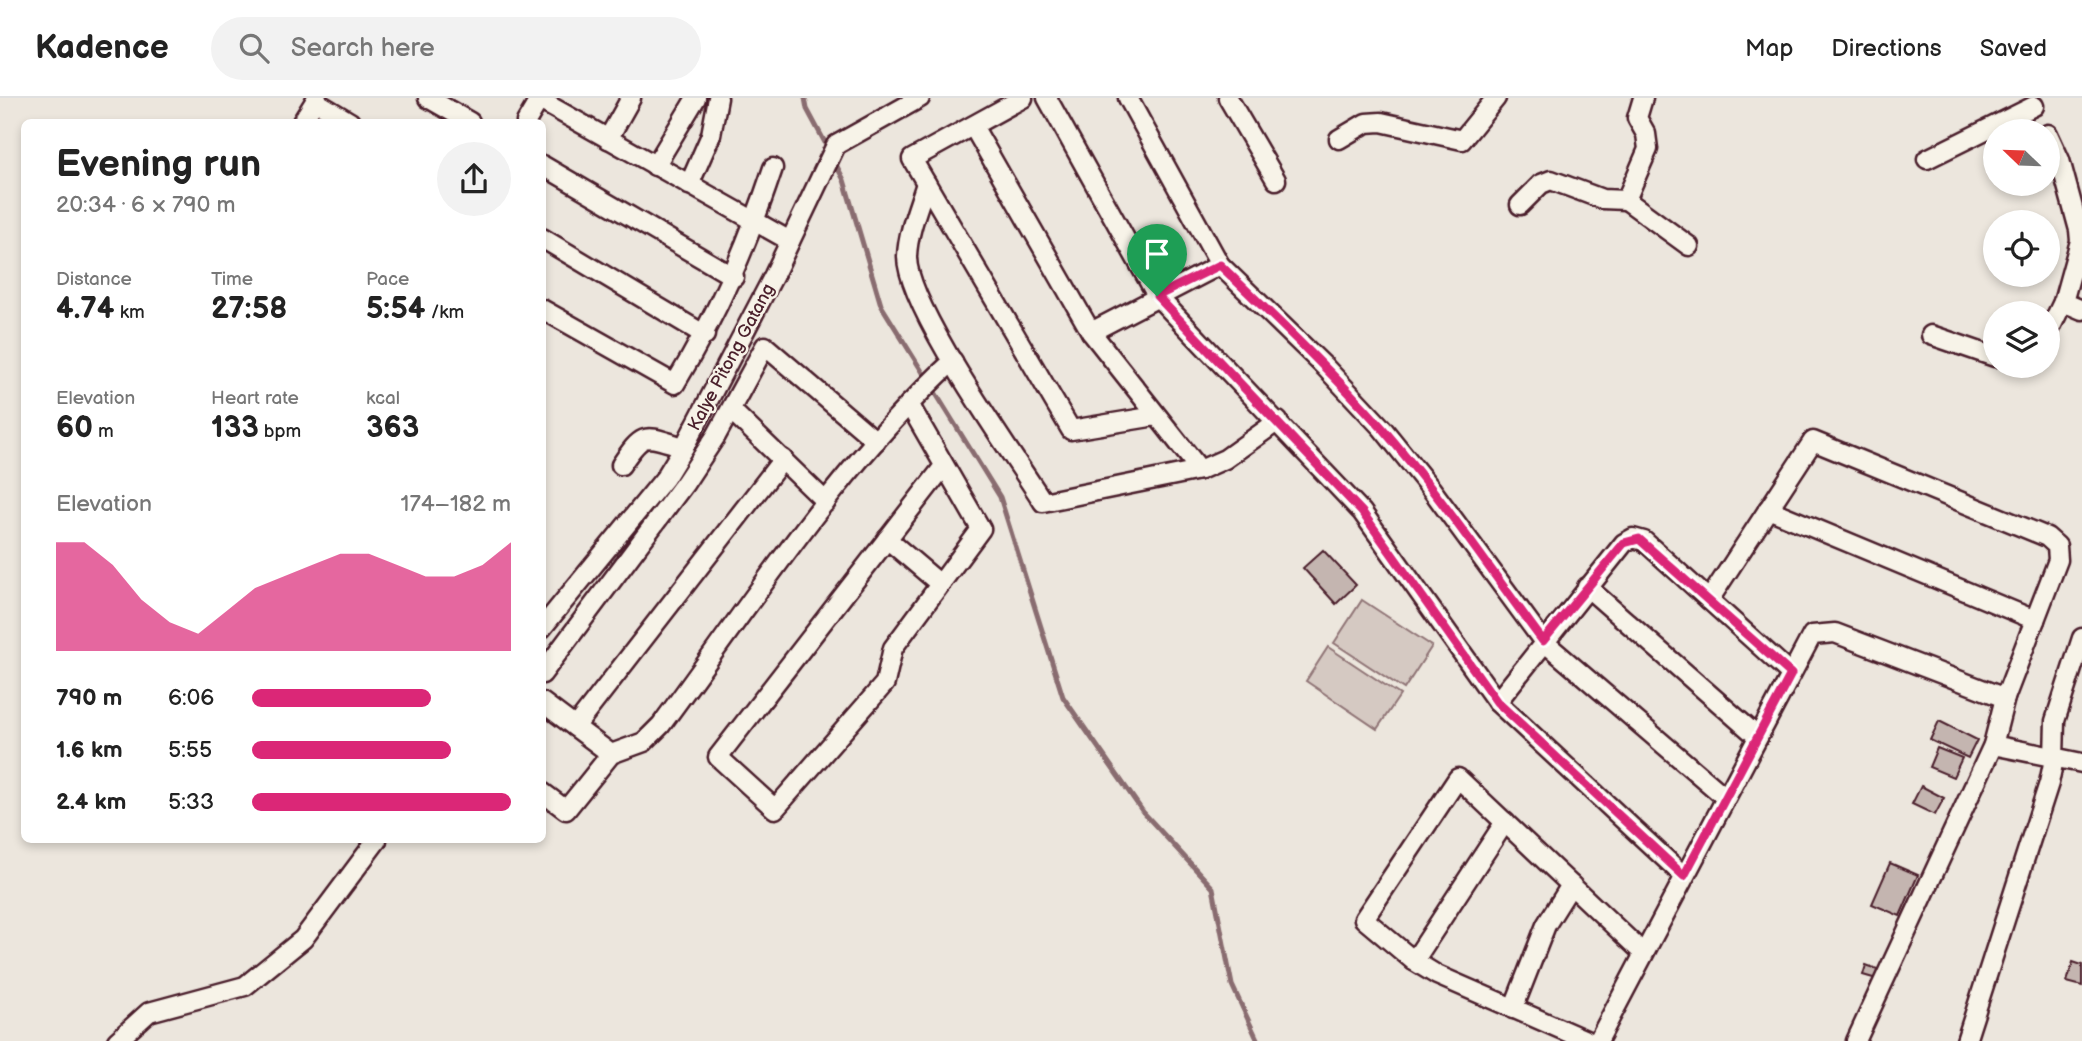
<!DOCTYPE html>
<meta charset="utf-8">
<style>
body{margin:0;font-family:"Balsamiq Sans",sans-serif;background:#f2f2f2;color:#222;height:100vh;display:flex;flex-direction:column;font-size:26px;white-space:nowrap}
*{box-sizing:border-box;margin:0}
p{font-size:23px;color:#767676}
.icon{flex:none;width:38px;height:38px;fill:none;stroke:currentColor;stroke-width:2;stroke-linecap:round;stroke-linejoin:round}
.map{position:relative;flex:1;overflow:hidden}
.side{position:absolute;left:21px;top:21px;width:525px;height:724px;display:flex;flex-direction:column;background:#fff;border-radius:10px;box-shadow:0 4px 10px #0003}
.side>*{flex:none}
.needle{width:46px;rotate:293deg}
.tools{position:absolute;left:1983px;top:21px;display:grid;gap:14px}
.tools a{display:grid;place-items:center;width:77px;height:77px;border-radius:50%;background:#fff;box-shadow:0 4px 10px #0003;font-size:35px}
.pin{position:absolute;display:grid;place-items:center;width:60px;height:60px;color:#fff;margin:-72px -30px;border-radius:50% 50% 50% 0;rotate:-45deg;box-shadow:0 0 7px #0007}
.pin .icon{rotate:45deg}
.round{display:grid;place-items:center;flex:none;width:74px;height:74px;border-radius:37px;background:#f2f2f2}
.head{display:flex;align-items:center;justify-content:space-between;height:119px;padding:0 35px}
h1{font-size:38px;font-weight:700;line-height:52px}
.figures{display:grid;grid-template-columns:repeat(3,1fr);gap:10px;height:119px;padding:7px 35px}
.figures div{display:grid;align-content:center}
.figures b{font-size:30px;font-weight:700}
.figures small{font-size:19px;font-weight:400}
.figures p{font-size:19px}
.chart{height:196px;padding:14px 35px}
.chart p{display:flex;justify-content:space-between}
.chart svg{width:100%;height:126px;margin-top:7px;fill:#db2777;opacity:.7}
ul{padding:0 35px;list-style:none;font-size:23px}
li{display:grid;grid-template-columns:112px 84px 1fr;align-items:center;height:52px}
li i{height:18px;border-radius:9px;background:#db2777}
header{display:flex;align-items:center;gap:42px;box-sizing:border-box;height:98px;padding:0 35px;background:#fff;border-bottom:2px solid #e0e0e0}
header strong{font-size:33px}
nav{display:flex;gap:38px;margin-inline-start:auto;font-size:24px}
.search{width:490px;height:63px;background:#f2f2f2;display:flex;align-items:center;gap:18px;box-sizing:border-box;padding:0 24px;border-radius:38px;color:#767676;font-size:26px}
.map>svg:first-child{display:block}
</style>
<header>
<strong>Kadence</strong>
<div class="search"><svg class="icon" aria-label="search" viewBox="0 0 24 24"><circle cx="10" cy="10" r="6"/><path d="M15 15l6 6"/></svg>Search here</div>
<nav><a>Map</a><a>Directions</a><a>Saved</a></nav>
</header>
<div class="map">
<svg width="2082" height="943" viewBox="0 0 2082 943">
<rect width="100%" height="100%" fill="#ece6dd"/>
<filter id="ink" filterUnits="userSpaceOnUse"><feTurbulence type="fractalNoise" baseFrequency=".0143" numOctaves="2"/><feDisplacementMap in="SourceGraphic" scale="14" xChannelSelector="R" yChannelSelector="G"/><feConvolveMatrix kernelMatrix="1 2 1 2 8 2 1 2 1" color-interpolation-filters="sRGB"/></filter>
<g filter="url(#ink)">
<!-- green -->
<g fill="#d5c9c2" stroke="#907476" stroke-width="2">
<polygon points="1362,502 1432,548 1404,591 1334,545"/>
<polygon points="1328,549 1400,597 1377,631 1306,583"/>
</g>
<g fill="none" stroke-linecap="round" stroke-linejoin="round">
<!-- stream -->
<g stroke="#896c6f" stroke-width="5">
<polyline points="805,0 807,11 829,52"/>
<polyline points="833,61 844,82 881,207 1000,399 1063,599 1143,714 1213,790 1232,887 1258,943"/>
</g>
</g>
<!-- building -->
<g fill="#c4b5b0" stroke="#4a1f2b" stroke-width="2">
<polygon points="1323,452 1356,487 1336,506 1303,470"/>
<polygon points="1939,623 1977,642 1968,660 1930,642"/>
<polygon points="1937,650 1962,660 1953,679 1929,669"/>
<polygon points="1921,688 1944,700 1935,717 1912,706"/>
<polygon points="1890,765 1918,777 1900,818 1872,806"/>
<polygon points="2073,864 2082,867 2082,888 2067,884"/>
<polygon points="1866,867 1883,873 1880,882 1863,877"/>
</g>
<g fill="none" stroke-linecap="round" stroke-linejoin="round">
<defs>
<g id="minor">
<polyline points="428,0 470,24"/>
<polyline points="536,0 790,143"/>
<polyline points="1023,0 912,61 1071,332 1156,318"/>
<polyline points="1047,0 1157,198 1362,414 1497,604 1684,778"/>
<polyline points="1128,0 1220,167 1325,269 1382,330 1432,392 1543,543 1725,699"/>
<polyline points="1228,0 1276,82"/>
<polyline points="315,3 350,24"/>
<polyline points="302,24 317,0"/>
<polyline points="526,24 539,2"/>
<polyline points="973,28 1091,234 1200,372"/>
<polyline points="2048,36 2060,62 2079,132 2080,143 2063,204 2082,212"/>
<polyline points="608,41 631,0"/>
<polyline points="1339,41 1366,25 1381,24 1462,42 1496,0"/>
<polyline points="1927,61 2034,8"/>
<polyline points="542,67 734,179"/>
<polyline points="655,68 696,0"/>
<path d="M926 85C919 108 908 133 907 158 906 208 1012 355 1043 404L1200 372 1225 361 1278 323"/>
<polyline points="689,87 711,37 718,0"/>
<polyline points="1626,102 1689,148"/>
<polyline points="1520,107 1541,86 1551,82 1602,101 1626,102 1648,51 1646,36 1637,20 1643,0"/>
<polyline points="542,140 705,237"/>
<path d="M542 211 675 286C718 215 747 148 773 70"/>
<polyline points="1091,234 1220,167"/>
<polyline points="2048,235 2063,204"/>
<polyline points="1931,237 1995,259"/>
<polyline points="909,306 981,431 893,550 885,585 775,711 718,659 944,368"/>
<polyline points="731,312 826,404"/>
<path d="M621 367C645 331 645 338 684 349"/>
<polyline points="1768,411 2035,522"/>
<polyline points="887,441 940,486"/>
<polyline points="1587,489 1758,639"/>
<polyline points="1709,502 1813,343 2047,439 2057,448 2058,462 2005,600 1993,647 1856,943"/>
<polyline points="542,530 665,380 684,349 774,177 836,47 920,0"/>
<polyline points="542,576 685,385 716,338 765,248 876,343"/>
<polyline points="542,604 611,656"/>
<polyline points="1497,604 1624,445 1633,440 1644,443 1791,576"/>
<polyline points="575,629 783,361"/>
<polyline points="1993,647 2082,665"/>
<path d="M542 694 566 712 611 656 644 644 661 627C753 503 839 368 953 263"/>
<polyline points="1414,863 1505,724"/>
<polyline points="1513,911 1546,827 1571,787"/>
<polyline points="117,943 149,914 245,888 303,841 377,742"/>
<polyline points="1588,943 1437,877 1414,863 1364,821 1458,680 1643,855"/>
<polyline points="1598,943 1812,537 1835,535 2005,600"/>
<polyline points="1966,943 2049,685 2054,661 2055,623 2082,540"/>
</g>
</defs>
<!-- minor casing -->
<use href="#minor" stroke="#4a1f2b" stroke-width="23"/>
<!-- minor -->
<use href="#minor" stroke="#f7f3e8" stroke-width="18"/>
</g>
</g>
<g fill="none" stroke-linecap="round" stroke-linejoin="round" filter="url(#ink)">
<defs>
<path id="route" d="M1220 167C1275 220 1331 273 1382 330 1440 397 1490 472 1543 543L1624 445 1639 441 1791 576 1684 778 1497 604 1362 414 1157 198Z"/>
</defs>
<!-- route casing -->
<use href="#route" stroke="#fff" stroke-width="14"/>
<!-- route -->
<use href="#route" stroke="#db2777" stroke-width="9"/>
</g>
<g text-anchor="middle" stroke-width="5" stroke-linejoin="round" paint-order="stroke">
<!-- street labels -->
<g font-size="18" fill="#4a1f2b" stroke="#f7f3e8">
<text transform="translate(731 259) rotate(-62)" y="6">Kalye Pitong Gatang</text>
</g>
</g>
</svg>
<div class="tools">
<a><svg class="needle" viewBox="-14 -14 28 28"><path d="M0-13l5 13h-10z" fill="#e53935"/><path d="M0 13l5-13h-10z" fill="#767676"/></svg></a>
<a><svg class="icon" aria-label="locate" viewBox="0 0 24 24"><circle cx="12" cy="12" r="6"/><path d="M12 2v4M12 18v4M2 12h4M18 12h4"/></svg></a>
<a><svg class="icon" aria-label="layers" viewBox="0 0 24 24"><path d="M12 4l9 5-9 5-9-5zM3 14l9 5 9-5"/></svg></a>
</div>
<div class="pin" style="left:1157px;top:198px;background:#1e9e55"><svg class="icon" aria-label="arrive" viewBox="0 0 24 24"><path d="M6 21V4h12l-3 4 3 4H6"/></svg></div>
<section class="side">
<div class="head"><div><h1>Evening run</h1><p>20:34 · 6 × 790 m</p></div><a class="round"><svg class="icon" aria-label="share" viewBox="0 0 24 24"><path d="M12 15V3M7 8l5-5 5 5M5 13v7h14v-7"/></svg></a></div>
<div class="figures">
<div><p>Distance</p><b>4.74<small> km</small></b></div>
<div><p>Time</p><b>27:58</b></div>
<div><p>Pace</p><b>5:54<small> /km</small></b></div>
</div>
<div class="figures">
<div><p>Elevation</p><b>60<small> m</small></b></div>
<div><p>Heart rate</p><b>133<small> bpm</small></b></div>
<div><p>kcal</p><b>363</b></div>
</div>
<div class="chart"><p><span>Elevation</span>174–182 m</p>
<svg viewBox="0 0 160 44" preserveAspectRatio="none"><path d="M0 44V6L10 6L20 14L30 26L40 34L50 38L60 30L70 22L80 18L90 14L100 10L110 10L120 14L130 18L140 18L150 14L160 6V44z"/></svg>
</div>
<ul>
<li><b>790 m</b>6:06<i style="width:69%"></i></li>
<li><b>1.6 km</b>5:55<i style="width:77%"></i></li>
<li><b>2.4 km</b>5:33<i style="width:100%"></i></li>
</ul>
</section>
</div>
